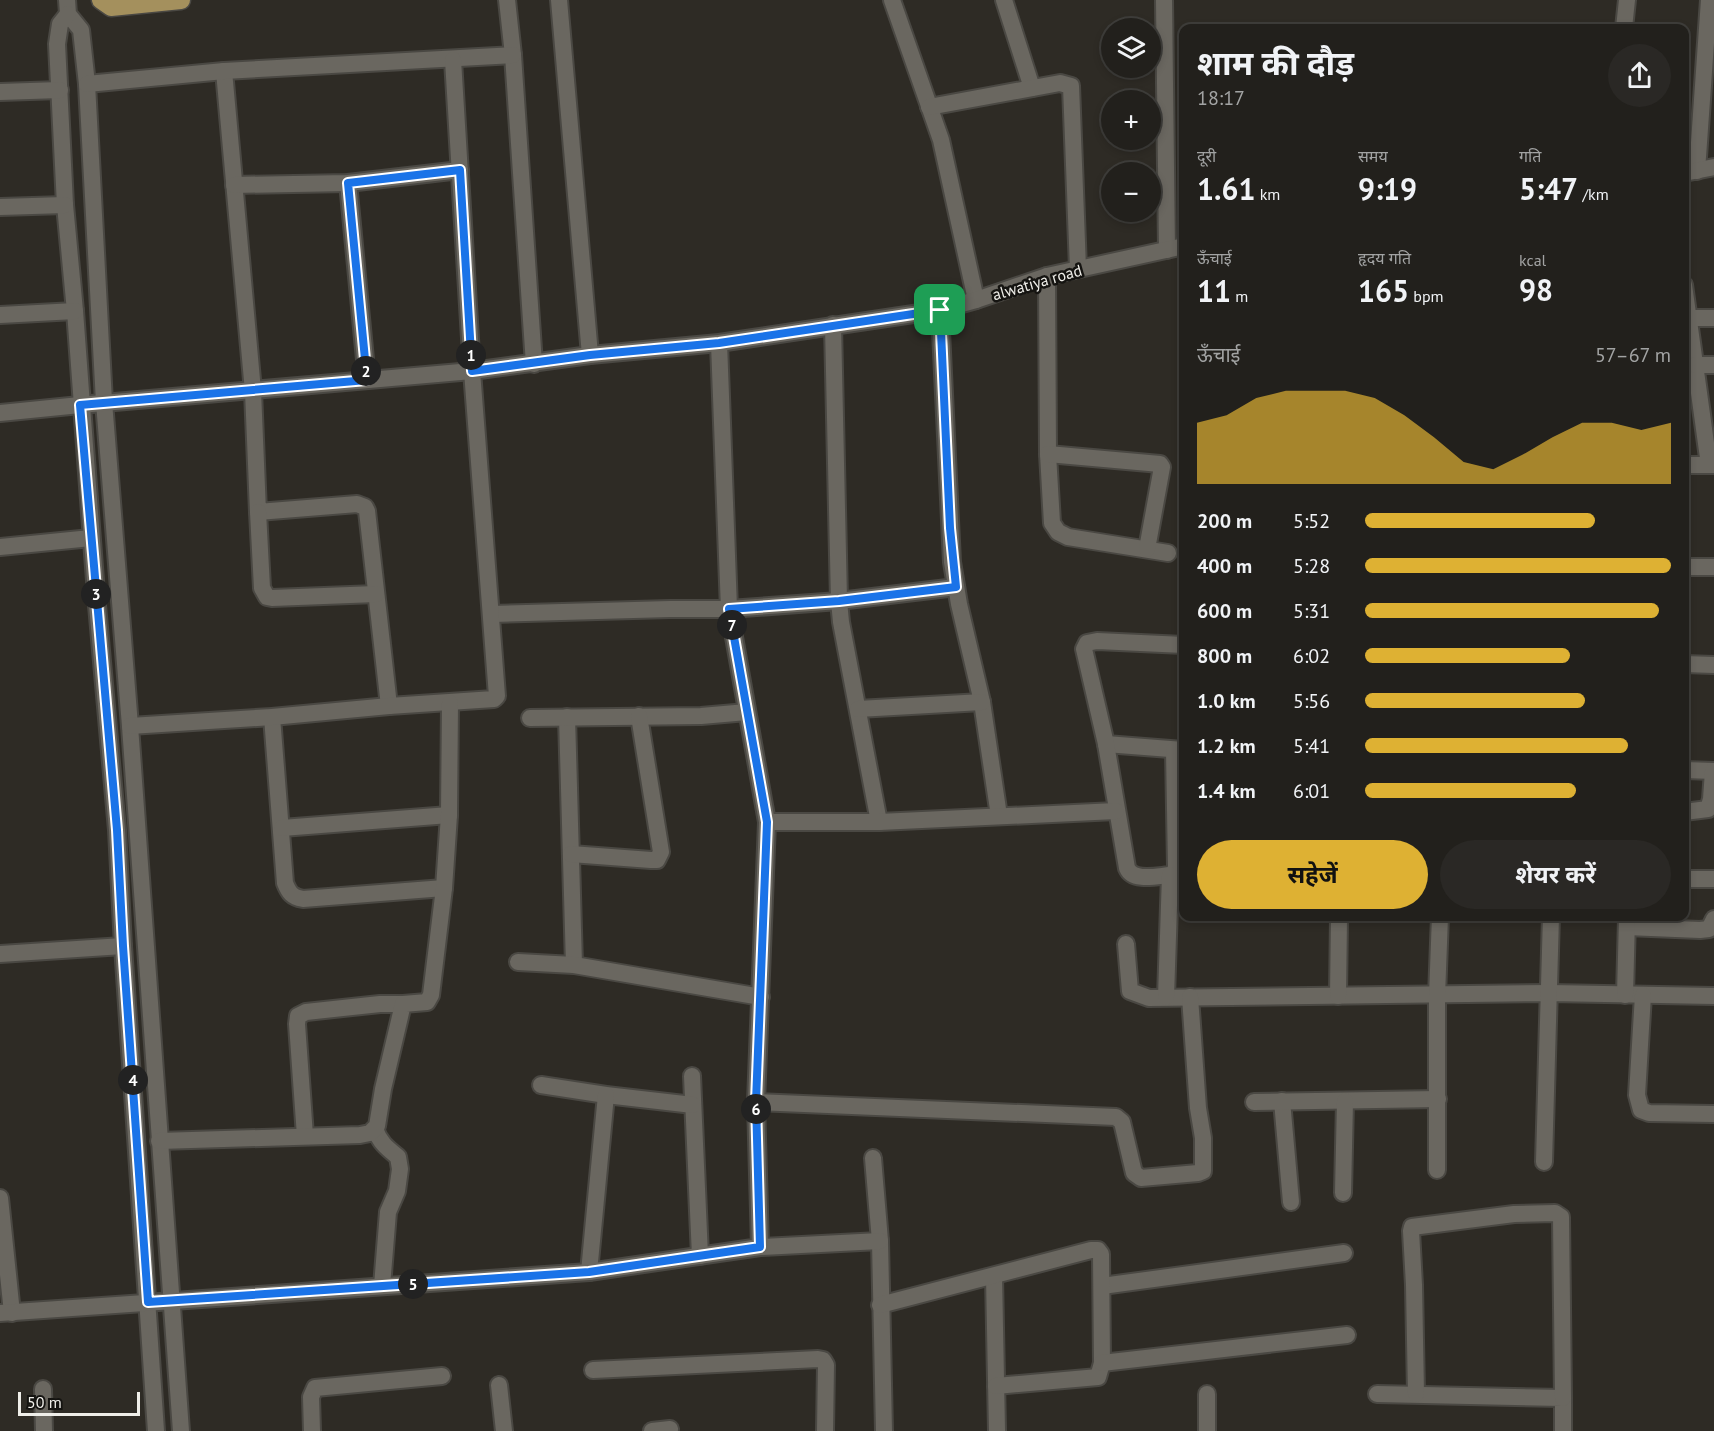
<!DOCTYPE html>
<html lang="hi">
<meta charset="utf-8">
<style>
body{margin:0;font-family:"PT Sans","Noto Sans Devanagari",sans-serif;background:#2a2825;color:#f1f3f6;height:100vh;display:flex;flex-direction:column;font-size:22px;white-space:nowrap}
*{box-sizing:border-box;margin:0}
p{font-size:20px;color:#a2a3a3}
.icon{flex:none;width:33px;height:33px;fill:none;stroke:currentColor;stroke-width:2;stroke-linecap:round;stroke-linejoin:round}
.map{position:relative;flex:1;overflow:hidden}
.details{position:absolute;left:1179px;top:24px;width:510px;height:897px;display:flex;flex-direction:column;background:#22201c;border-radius:12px;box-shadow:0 3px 9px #0003,0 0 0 2px #3f3e3b}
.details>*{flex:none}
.fabs{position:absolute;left:1101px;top:18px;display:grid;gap:12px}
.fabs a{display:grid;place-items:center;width:60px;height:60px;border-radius:50%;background:#22201c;box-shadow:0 3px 9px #0003,0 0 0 2px #3f3e3b;font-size:30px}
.scale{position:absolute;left:18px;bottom:15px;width:122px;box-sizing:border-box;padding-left:6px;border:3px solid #efeee9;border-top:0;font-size:16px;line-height:21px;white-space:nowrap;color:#efeee9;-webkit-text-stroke:4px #151411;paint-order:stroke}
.pin{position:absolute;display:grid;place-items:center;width:51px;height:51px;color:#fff;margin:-26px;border-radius:12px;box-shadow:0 3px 9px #0006}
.km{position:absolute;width:30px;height:30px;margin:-15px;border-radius:50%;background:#222;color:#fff;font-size:16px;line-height:30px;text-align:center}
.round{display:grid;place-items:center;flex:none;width:63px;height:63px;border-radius:32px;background:#2a2825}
.headline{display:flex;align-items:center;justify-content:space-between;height:102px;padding:0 18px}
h1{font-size:33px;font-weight:700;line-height:45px}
.stats{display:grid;grid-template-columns:repeat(3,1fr);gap:9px;height:102px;padding:6px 18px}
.stats div{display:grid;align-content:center}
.stats b{font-size:30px;font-weight:700}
.stats small{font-size:16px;font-weight:400}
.stats p{font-size:16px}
.chart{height:168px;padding:12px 18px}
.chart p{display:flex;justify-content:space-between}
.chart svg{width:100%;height:108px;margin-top:6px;fill:#deb133;opacity:.7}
.action{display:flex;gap:12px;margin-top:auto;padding:12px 18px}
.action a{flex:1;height:69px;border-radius:36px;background:#deb133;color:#111;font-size:24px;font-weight:700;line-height:69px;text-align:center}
.action a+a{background:#2a2825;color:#f1f3f6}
ul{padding:0 18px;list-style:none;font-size:20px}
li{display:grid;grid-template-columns:96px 72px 1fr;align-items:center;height:45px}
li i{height:15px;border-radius:8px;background:#deb133}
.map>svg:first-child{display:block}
</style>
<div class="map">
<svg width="1714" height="1431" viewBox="0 0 1714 1431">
<rect width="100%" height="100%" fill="#2e2b25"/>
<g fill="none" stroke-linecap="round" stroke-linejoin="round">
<defs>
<g id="minor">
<polyline points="67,0 68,14 81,30 87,84 104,402 130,726 181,1431"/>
<polyline points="507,0 513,55 534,364"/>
<polyline points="559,0 590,355"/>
<polyline points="892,0 941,140 976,300"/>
<polyline points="1004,0 1032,88"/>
<polyline points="1164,0 1167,250"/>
<polyline points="68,14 60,24 57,44 65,205 75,311 96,594 117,830 123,946 156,1431"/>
<polyline points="1624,28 1627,0"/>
<polyline points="224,71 253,391 258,512 357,504 365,507 367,511 389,706"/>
<polyline points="87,84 224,71 513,55"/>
<polyline points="0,92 60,90"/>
<polyline points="929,107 1060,83 1071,86 1078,269"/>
<polyline points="1697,171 1709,0"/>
<polyline points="1684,173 1714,167"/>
<polyline points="348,183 367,380"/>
<polyline points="234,185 348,183 460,170"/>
<polyline points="0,207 65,205"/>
<polyline points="1047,276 1048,454 1052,523 1058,532 1068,537 1168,553"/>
<polyline points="1684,285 1709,465"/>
<polyline points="940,310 952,562 959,604 982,702 999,816"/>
<polyline points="0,315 75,311"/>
<polyline points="1689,318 1714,318"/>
<polyline points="833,325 839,601 841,622 879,822"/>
<polyline points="1695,365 1714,365"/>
<polyline points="0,413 80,405 472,371 590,355 719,343 940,310 976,300 1047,276 1184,246"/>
<polyline points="1048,454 1160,464 1162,467 1147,549"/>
<polyline points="1684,465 1714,465"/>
<polyline points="258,512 262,588 267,597 272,598 376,594"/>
<polyline points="0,547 91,538"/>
<polyline points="1684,567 1714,567"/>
<polyline points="492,614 670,609 729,609 839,601 956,587"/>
<polyline points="1684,664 1714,665"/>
<polyline points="858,709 982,702"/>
<path d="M272 717 285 883C289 893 292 897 303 899L444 888"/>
<polyline points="567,717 574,965"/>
<polyline points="530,718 701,716 747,712"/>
<polyline points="130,726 272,717 389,706 494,699 497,696 472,371 453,60"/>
<polyline points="1106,744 1183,750"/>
<path d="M1174 750 1176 867 1174 874 1170 875C1157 876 1133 882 1127 868L1106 744 1084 649 1087 643 1097 641 1184 645"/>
<polyline points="1684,770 1714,771"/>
<polyline points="1684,812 1708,809 1711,799 1713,771"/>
<polyline points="767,822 879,822 1116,811"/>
<polyline points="282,828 449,815"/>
<polyline points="571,854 651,860 657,860 661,852 639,716"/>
<polyline points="1684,879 1714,879"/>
<polyline points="1627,927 1700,930 1709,929 1714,919"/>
<polyline points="1126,944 1130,991 1149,998 1550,993 1714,996"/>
<polyline points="0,954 123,946"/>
<polyline points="518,962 574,965 761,997"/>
<polyline points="1625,995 1627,918"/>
<polyline points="1643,995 1637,1095 1641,1110 1649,1113 1714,1114"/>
<polyline points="1338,996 1339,916"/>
<polyline points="1166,997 1170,875"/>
<polyline points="692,1076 700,1256"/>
<polyline points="541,1085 606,1095 693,1105"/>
<polyline points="1282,1101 1291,1202"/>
<polyline points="756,1102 1116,1117 1122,1122 1134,1173 1141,1178 1198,1173 1203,1171 1203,1138 1198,1108 1190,997"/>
<polyline points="1254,1102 1438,1099"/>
<path d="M375 1129C380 1143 387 1148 398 1157L400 1169 397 1191 388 1212 382 1286"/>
<polyline points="305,1136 297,1024 298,1016 306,1012 380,1004 403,1004"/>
<polyline points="159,1141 360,1135 370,1133 377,1126 383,1089 403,1004 427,1002 431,995 444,888 449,815 450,703"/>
<polyline points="873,1158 880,1241 884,1431"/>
<polyline points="1544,1162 1551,916"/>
<polyline points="1437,1170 1437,996 1440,916"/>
<polyline points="1343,1193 1345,1101"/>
<polyline points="0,1198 12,1313"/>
<polyline points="760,1247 880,1241"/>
<polyline points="589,1272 606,1095"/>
<polyline points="994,1276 997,1431"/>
<polyline points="1102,1286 1344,1253"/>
<polyline points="880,1305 1091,1250 1098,1250 1101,1254 1102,1363 1098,1377 996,1386"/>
<polyline points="0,1313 589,1272 760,1247 756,1102 767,822 729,609 719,343"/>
<polyline points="1102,1363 1347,1335"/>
<polyline points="593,1370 818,1359 823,1360 826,1365 825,1431"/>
<polyline points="499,1385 504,1431"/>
<polyline points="43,1389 44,1431"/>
<polyline points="1207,1394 1207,1431"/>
<polyline points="1377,1394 1563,1398 1563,1431"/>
<polyline points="1416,1394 1414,1285 1411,1231 1412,1227 1514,1214 1555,1213 1561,1217 1563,1398"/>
<polyline points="312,1431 311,1397 315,1388 442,1376"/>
<polyline points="652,1431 670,1429"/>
</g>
<polyline id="major" points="101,0 111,7 181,0"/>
</defs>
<!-- minor casing -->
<use href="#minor" stroke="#4a4843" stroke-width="20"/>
<!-- major casing -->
<use href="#major" stroke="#4a4843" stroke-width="21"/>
<!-- minor -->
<use href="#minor" stroke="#6a6760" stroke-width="16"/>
<!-- major -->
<use href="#major" stroke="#a4905d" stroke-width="18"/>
</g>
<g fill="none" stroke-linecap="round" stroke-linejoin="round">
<defs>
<polygon id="route" points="460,170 472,371 590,355 719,343 940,310 950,528 956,587 839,601 729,609 767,822 756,1102 760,1247 589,1272 148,1302 123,946 117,830 80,405 367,380 348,183"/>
</defs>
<!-- route casing -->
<use href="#route" stroke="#fff" stroke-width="12"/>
<!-- route -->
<use href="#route" stroke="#1a73e8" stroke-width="8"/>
</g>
<g text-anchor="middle" stroke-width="5" stroke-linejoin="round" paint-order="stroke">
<!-- street labels -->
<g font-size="16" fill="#efeee9" stroke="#151411">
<text transform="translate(1037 282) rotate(-16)" y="6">alwatiya road</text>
</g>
</g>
</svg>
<div class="fabs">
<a><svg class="icon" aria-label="layers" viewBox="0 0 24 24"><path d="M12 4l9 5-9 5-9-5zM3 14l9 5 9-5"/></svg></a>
<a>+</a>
<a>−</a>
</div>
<div class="scale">50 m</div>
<div class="pin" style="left:940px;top:310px;background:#1e9e55"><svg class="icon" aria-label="arrive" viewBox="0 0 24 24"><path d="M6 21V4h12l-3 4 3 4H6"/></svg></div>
<b class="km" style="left:471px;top:355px">1</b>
<b class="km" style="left:366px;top:371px">2</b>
<b class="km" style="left:96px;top:594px">3</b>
<b class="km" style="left:133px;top:1080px">4</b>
<b class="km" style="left:413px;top:1284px">5</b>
<b class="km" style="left:756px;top:1109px">6</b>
<b class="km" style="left:732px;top:625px">7</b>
<section class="details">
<div class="headline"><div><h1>शाम की दौड़</h1><p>18:17</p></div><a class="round"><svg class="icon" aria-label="share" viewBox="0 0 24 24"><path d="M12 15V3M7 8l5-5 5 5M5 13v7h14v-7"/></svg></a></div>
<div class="stats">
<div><p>दूरी</p><b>1.61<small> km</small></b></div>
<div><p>समय</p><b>9:19</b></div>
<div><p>गति</p><b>5:47<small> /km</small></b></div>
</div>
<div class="stats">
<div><p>ऊँचाई</p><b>11<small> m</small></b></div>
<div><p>हृदय गति</p><b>165<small> bpm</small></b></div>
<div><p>kcal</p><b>98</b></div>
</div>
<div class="chart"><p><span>ऊँचाई</span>57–67 m</p>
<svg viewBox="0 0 160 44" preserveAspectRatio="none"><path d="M0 44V19L10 16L20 9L30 6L40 6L50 6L60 9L70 16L80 25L90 35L100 38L110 32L120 25L130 19L140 19L150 22L160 19V44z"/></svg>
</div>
<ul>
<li><b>200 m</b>5:52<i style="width:75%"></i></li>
<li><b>400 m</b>5:28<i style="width:100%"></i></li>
<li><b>600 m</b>5:31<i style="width:96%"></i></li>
<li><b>800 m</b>6:02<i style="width:67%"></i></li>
<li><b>1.0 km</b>5:56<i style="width:72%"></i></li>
<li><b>1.2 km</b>5:41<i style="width:86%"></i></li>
<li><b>1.4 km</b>6:01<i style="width:69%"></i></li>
</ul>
<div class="action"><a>सहेजें</a><a>शेयर करें</a></div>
</section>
</div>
